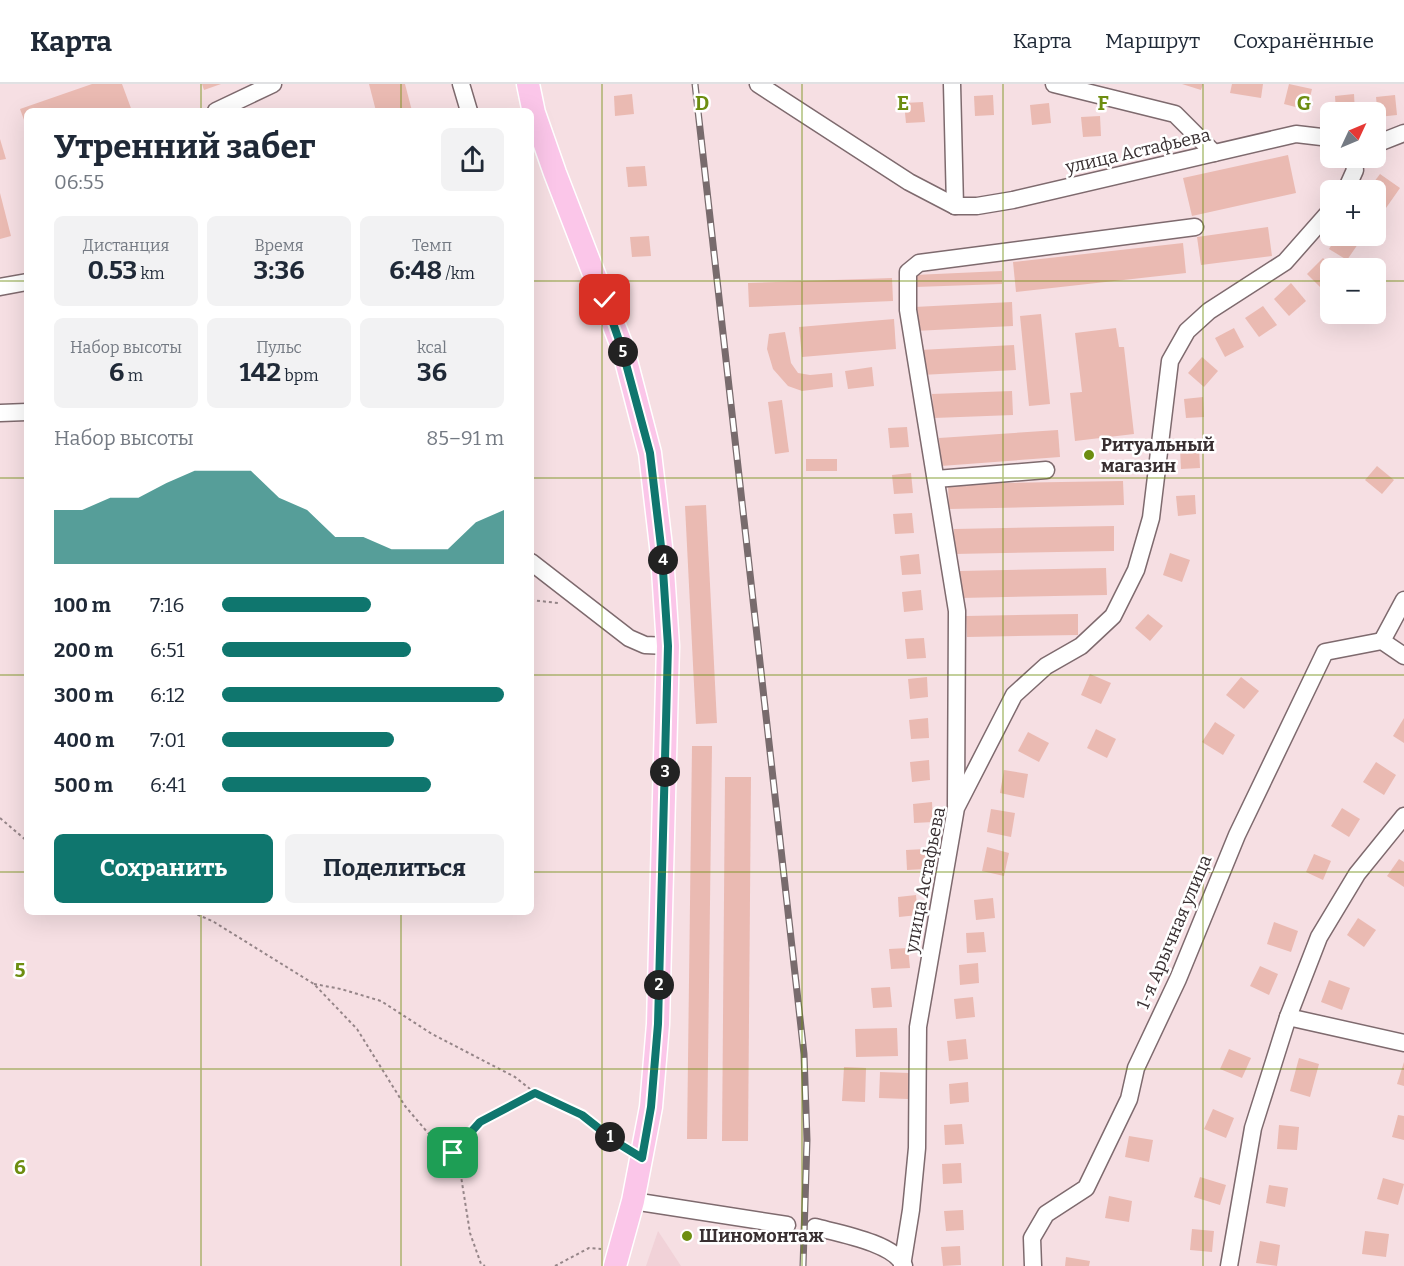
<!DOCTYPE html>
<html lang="ru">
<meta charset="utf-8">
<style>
body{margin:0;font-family:Bitter,serif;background:#f2f2f3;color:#1f2937;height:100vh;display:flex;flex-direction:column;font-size:22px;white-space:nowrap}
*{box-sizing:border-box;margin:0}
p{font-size:20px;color:#747a83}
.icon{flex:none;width:33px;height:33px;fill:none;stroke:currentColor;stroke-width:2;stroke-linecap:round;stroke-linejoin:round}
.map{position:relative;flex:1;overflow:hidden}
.details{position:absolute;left:24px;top:24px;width:510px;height:807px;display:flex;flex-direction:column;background:#fff;border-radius:9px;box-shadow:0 6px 24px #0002}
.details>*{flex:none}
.needle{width:39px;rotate:46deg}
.controls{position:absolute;left:1320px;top:18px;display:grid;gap:12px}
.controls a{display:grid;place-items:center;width:66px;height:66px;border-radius:9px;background:#fff;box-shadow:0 6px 24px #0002;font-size:30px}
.pin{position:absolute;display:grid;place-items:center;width:51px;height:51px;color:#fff;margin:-26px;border-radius:12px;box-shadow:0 3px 9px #0006}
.km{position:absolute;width:30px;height:30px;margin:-15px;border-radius:50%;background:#222;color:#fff;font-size:16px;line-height:30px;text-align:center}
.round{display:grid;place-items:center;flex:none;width:63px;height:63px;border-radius:9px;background:#f2f2f3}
.overview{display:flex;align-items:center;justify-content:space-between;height:102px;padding:0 30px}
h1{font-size:33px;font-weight:700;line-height:45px}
.stats{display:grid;grid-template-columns:repeat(3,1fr);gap:9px;height:102px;padding:6px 30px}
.stats div{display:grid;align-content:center;border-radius:9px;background:#f2f2f3;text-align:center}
.stats b{font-size:26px;font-weight:700}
.stats small{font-size:16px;font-weight:400}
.stats p{font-size:16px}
.chart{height:168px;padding:12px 30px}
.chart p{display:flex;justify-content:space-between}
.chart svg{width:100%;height:108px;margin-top:6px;fill:#0f766e;opacity:.7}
.primary-button{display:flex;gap:12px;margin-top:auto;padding:12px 30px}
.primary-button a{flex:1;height:69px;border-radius:9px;background:#0f766e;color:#fff;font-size:24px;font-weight:700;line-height:69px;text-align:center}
.primary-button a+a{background:#f2f2f3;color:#1f2937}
ul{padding:0 30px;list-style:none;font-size:20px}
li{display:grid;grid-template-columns:96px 72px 1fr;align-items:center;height:45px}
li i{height:15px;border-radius:8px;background:#0f766e}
header{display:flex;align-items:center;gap:36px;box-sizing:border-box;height:84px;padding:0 30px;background:#fff;border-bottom:2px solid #e0e1e3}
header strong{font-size:28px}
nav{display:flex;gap:33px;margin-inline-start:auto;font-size:21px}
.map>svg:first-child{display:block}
</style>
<header>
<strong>Карта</strong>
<nav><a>Карта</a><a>Маршрут</a><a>Сохранённые</a></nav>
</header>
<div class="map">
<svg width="1404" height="1182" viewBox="0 0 1404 1182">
<rect width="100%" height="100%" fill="#f6dfe3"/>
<!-- built -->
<polygon fill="#f1d2d8" points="658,1147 681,1182 646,1182"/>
<!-- building -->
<g fill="#eabab2">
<polygon points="92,0 122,0 132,27 27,27 27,44 20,25"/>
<polygon points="202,0 221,0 204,6"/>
<polygon points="369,0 405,0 412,27 376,27"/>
<polygon points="1182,0 1203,0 1201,6"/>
<polygon points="1232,0 1263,0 1261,14 1230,9"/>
<polygon points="1289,0 1312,5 1307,26 1284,20"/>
<polygon points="632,10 634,30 615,32 614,12"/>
<polygon points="1354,10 1355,28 1336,28 1335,12"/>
<polygon points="993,11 994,31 975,32 974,12"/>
<polygon points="1395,11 1397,31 1378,33 1376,13"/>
<polygon points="923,18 925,38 906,39 904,19"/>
<polygon points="1049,19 1051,39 1032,41 1030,21"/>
<polygon points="1100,32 1101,52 1083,53 1081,33"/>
<polygon points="0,55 6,75 0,76"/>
<polygon points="1288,71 1296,109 1192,132 1183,94"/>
<polygon points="645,82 647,102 628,103 626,83"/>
<polygon points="1380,90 1400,104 1386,124 1376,116 1376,106 1368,106"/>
<polygon points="0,109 11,152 0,155"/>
<polygon points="1268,143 1272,172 1201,181 1197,153"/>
<polygon points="649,152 651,172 632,173 630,153"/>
<polygon points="1337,152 1344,152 1358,160 1347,176 1329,165"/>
<polygon points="1183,159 1186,189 1016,208 1013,178"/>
<polygon points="1323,174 1333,184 1330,184 1330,198 1323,206 1307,190"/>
<polygon points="1002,187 1002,200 915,203 914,191"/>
<polygon points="892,194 893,217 749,223 748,199"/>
<polygon points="1291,199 1306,217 1289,232 1274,215"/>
<polygon points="1012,218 1013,242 915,247 914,223"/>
<polygon points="1263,222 1277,241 1259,253 1245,234"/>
<polygon points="1041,230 1050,320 1029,322 1020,232"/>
<polygon points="894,235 896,265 802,273 799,243"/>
<polygon points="1116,244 1119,263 1124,263 1134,350 1075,357 1070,309 1082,308 1075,249"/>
<polygon points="1234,244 1244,263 1225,273 1215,254"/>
<polygon points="785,248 791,279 798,289 810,291 832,289 833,303 802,307 788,302 773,285 767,265 769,250"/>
<polygon points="1014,261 1016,286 921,291 920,266"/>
<polygon points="1202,273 1218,287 1204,303 1188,289"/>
<polygon points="872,283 874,302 848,305 845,287"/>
<polygon points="1012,307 1013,331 934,334 932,310"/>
<polygon points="1203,313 1204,333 1186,334 1184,315"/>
<polygon points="782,316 789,368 775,370 768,318"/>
<polygon points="907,343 909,363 890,364 888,344"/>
<polygon points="1058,346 1060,373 941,382 939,354"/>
<polygon points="1199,364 1200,384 1181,385 1180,365"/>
<rect x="806" y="375" width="31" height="12"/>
<polygon points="1377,382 1394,396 1382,410 1365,396"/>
<polygon points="911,389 913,409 894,410 892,391"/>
<polygon points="1123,397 1124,421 949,425 948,400"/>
<polygon points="1195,411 1196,430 1178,432 1176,412"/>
<polygon points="706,421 717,639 696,640 685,422"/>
<polygon points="912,429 914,449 895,450 893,430"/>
<polygon points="1114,442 1114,467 954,470 954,445"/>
<polygon points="1170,469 1190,476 1182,498 1163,491"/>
<polygon points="919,470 921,490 902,491 900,472"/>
<polygon points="1106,484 1107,511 960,514 960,487"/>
<polygon points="921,506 923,526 904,528 902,508"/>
<polygon points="1078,530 1078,551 967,553 966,532"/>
<polygon points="1148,530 1163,542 1150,557 1135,544"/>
<polygon points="924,554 926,574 907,575 905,555"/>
<polygon points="1090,590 1111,599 1101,620 1081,611"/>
<polygon points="927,593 928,613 910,615 908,595"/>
<polygon points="1241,593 1259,607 1244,625 1226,611"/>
<polygon points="928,634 929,654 911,655 909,636"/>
<polygon points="1404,634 1404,659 1393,652"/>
<polygon points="1215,638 1235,651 1223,671 1202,658"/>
<polygon points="1096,645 1116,655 1107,674 1087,664"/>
<polygon points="1028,648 1049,659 1039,678 1018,667"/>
<polygon points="692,662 712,662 707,1055 687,1055"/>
<polygon points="929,676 930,696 912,698 910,678"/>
<polygon points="1376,678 1396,691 1384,711 1363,698"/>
<polygon points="1004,686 1028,690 1024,714 1000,709"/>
<polygon points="725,693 751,693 748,1057 722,1057"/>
<polygon points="932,718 933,738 914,739 913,720"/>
<polygon points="1342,724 1360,735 1349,753 1331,742"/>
<polygon points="991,725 1015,729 1011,753 987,748"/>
<polygon points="987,763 1009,769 1004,792 982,787"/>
<polygon points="925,765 926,785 907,786 906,766"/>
<polygon points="1314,770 1331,777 1323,796 1306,788"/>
<polygon points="1399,775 1404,778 1404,803 1387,792"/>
<polygon points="916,811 918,831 899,833 898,813"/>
<polygon points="993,814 995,834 976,836 974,816"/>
<polygon points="1358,834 1376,846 1364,863 1347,851"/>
<polygon points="1274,838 1298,847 1291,868 1267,860"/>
<polygon points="984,848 986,868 967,869 966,849"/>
<polygon points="908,864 910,884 891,885 889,865"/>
<polygon points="978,879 979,899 960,901 959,881"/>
<polygon points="1260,882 1278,890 1269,911 1250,902"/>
<polygon points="1329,896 1350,904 1342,926 1321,918"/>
<polygon points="890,903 892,923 873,924 871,904"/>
<polygon points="973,913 975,933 956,935 954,915"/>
<polygon points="897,944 898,972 856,973 855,945"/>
<polygon points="966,955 968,975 949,977 947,957"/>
<polygon points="1229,965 1251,974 1242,994 1220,985"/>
<polygon points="1299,974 1319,980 1310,1013 1290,1007"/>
<polygon points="1404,978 1404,1002 1397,1000"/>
<polygon points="844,983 866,984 865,1018 842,1017"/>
<polygon points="880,988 909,989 908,1015 879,1014"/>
<polygon points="968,998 969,1018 950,1020 949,1000"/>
<polygon points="1213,1025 1234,1034 1226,1054 1204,1045"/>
<polygon points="1398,1031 1404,1032 1404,1056 1392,1053"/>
<polygon points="962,1040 964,1060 945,1061 944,1041"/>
<polygon points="1279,1041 1299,1043 1297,1066 1277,1065"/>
<polygon points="1129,1052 1153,1056 1149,1078 1125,1073"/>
<polygon points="961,1079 962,1099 943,1100 942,1080"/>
<polygon points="1200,1093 1226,1101 1220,1121 1194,1113"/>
<polygon points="1383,1094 1404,1100 1398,1121 1377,1115"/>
<polygon points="1269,1101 1288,1104 1285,1123 1266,1119"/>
<polygon points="1109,1112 1132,1117 1129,1138 1105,1134"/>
<polygon points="963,1126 964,1146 946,1147 944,1127"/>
<polygon points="1192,1145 1214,1147 1212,1168 1190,1166"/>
<polygon points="1365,1147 1389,1150 1386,1173 1362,1170"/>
<polygon points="1260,1157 1280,1161 1277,1182 1256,1179"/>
<polygon points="960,1162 961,1181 943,1182 941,1163"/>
<polygon points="1066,1173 1090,1177 1089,1182 1065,1182"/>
</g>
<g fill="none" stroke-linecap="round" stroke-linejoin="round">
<defs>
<g id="minor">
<polyline points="461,0 469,27"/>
<polyline points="758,0 909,98 955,122 977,122 1013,116 1296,50 1330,54"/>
<polyline points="952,0 955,122"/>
<polyline points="1054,0 1175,30 1214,69"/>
<polyline points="216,27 273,0"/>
<polyline points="1376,60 1404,49"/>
<polyline points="1346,106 1355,86 1353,74"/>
<polyline points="0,203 27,198"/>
<polyline points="0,329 27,328"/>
<polyline points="936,395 1046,386"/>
<polyline points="531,478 629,554 645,561 668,562"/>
<polyline points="1382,557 1404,516"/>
<polyline points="956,721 957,527 908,226 908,188 919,179 1195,143"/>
<polyline points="1288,933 1404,959"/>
<polyline points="633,1117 787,1141"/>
<path d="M815 1143C837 1149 895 1159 904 1182"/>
<polyline points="902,1182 911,1126 917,1064 918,943 956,724 1014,611 1046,582 1081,562 1113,532 1136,486 1151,434 1170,277 1187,247 1209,227 1285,178 1330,127"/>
<polyline points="1033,1182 1032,1154 1046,1130 1086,1104 1129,1015 1136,984 1178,895 1237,751 1325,568 1382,557 1404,572"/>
<polyline points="1229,1182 1253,1044 1288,933 1319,853 1357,790 1404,732"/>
</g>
<polyline id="major" points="528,0 534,29 555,89 623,265 650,369 662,471 668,562 658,940 651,1023 633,1117 615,1182"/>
</defs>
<!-- minor casing -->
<use href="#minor" stroke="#7e6a6e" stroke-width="19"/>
<!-- major casing -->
<use href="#major" stroke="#fff" stroke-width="25"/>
<!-- path -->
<g stroke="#958588" stroke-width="2" stroke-dasharray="3 3" stroke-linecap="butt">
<polyline points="27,399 27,458"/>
<polyline points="531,516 558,519"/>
<polyline points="0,734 27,757"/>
<polyline points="192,828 214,838 314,900 357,945 405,1022 428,1049 453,1069 460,1086 470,1149 481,1180 485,1182"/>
<polyline points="314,900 341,905 381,917 432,950 515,993 535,1009 582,1031 624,1063"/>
<polyline points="458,1081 464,1056 480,1038 534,1010"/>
<polyline points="555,1182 589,1164 601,1165"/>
</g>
<!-- minor -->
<use href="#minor" stroke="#fff" stroke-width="16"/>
<!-- major -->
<use href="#major" stroke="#fbc6e9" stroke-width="22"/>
<defs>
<polyline id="rail" points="695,0 804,970 807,1056 803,1182"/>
</defs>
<!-- rail casing -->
<use href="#rail" stroke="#786b6d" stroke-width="7"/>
<!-- rail -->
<use href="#rail" stroke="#fff" stroke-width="4.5" stroke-dasharray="14" stroke-linecap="butt"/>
</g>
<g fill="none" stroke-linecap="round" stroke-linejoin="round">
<defs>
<polyline id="route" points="453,1069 458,1081 464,1056 480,1038 535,1009 582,1031 616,1058 642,1074 651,1023 658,940 668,562 662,471 650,369 622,265 605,216"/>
</defs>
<!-- route casing -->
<use href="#route" stroke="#fff" stroke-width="12"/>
<!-- route -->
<use href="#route" stroke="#0f766e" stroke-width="8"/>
</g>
<!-- grid -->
<path fill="none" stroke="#6d8d10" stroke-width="1.5" stroke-opacity="0.55" d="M201 0V27M401 0V27M602 0V1182M802 0V1182M1003 0V1182M1203 0V1182M0 197H27M531 197H1330M1376 197H1404M0 394H27M531 394H1404M0 591H27M531 591H1404M0 788H27M531 788H1404M201 828V1182M401 828V1182M0 985H1404"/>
<!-- markers -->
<g fill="#6d8d10" stroke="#fff" stroke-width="2">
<circle cx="1089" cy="371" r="6"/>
<circle cx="687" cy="1152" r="6"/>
</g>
<g text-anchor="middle" stroke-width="5" stroke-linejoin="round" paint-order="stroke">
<!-- street labels -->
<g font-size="18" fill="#382f31" stroke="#fff">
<text transform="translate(1138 67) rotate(-13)" y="6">улица Астафьева</text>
<text transform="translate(925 796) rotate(-79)" y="6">улица Астафьева</text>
<text transform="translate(1174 848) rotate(-67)" y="6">1-я Арычная улица</text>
</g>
<!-- poi labels -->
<g font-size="18" font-weight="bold" fill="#382f31" stroke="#fff" text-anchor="start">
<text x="1101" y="367">Ритуальный<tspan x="1101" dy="21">магазин</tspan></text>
<text x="699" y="1158">Шиномонтаж</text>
</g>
</g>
<g font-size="20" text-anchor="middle" font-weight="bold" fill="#6d8d10" stroke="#fff" stroke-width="5" stroke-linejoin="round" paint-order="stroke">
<text x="702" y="26">D</text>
<text x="903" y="26">E</text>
<text x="1103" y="26">F</text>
<text x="1304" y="26">G</text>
<text x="20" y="893">5</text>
<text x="20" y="1090">6</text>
</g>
</svg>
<div class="controls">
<a><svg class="needle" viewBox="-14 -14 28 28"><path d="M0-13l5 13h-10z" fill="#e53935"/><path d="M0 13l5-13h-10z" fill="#747a83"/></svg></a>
<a>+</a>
<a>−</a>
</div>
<div class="pin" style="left:453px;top:1069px;background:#1e9e55"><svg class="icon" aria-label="arrive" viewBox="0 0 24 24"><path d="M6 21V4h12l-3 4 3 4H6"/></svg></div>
<div class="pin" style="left:605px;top:216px;background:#d93025"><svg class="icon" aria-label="check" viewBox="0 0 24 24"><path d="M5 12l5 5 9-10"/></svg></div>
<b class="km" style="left:610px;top:1053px">1</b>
<b class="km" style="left:659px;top:901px">2</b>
<b class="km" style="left:665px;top:688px">3</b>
<b class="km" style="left:663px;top:476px">4</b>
<b class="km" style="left:623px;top:268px">5</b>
<section class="details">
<div class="overview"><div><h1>Утренний забег</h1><p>06:55</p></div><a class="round"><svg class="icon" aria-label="share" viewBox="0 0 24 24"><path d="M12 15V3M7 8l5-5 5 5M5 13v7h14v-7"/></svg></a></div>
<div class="stats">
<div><p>Дистанция</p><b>0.53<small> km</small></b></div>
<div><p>Время</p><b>3:36</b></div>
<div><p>Темп</p><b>6:48<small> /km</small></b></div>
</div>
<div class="stats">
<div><p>Набор высоты</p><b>6<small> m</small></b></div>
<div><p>Пульс</p><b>142<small> bpm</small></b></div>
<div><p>kcal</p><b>36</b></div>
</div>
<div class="chart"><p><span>Набор высоты</span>85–91 m</p>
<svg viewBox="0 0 160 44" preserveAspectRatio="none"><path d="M0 44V22L10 22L20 17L30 17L40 11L50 6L60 6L70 6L80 17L90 22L100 33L110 33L120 38L130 38L140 38L150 27L160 22V44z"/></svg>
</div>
<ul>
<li><b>100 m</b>7:16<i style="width:53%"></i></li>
<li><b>200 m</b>6:51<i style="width:67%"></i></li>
<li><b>300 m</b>6:12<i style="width:100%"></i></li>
<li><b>400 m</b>7:01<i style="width:61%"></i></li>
<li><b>500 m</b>6:41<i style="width:74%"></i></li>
</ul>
<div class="primary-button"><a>Сохранить</a><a>Поделиться</a></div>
</section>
</div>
